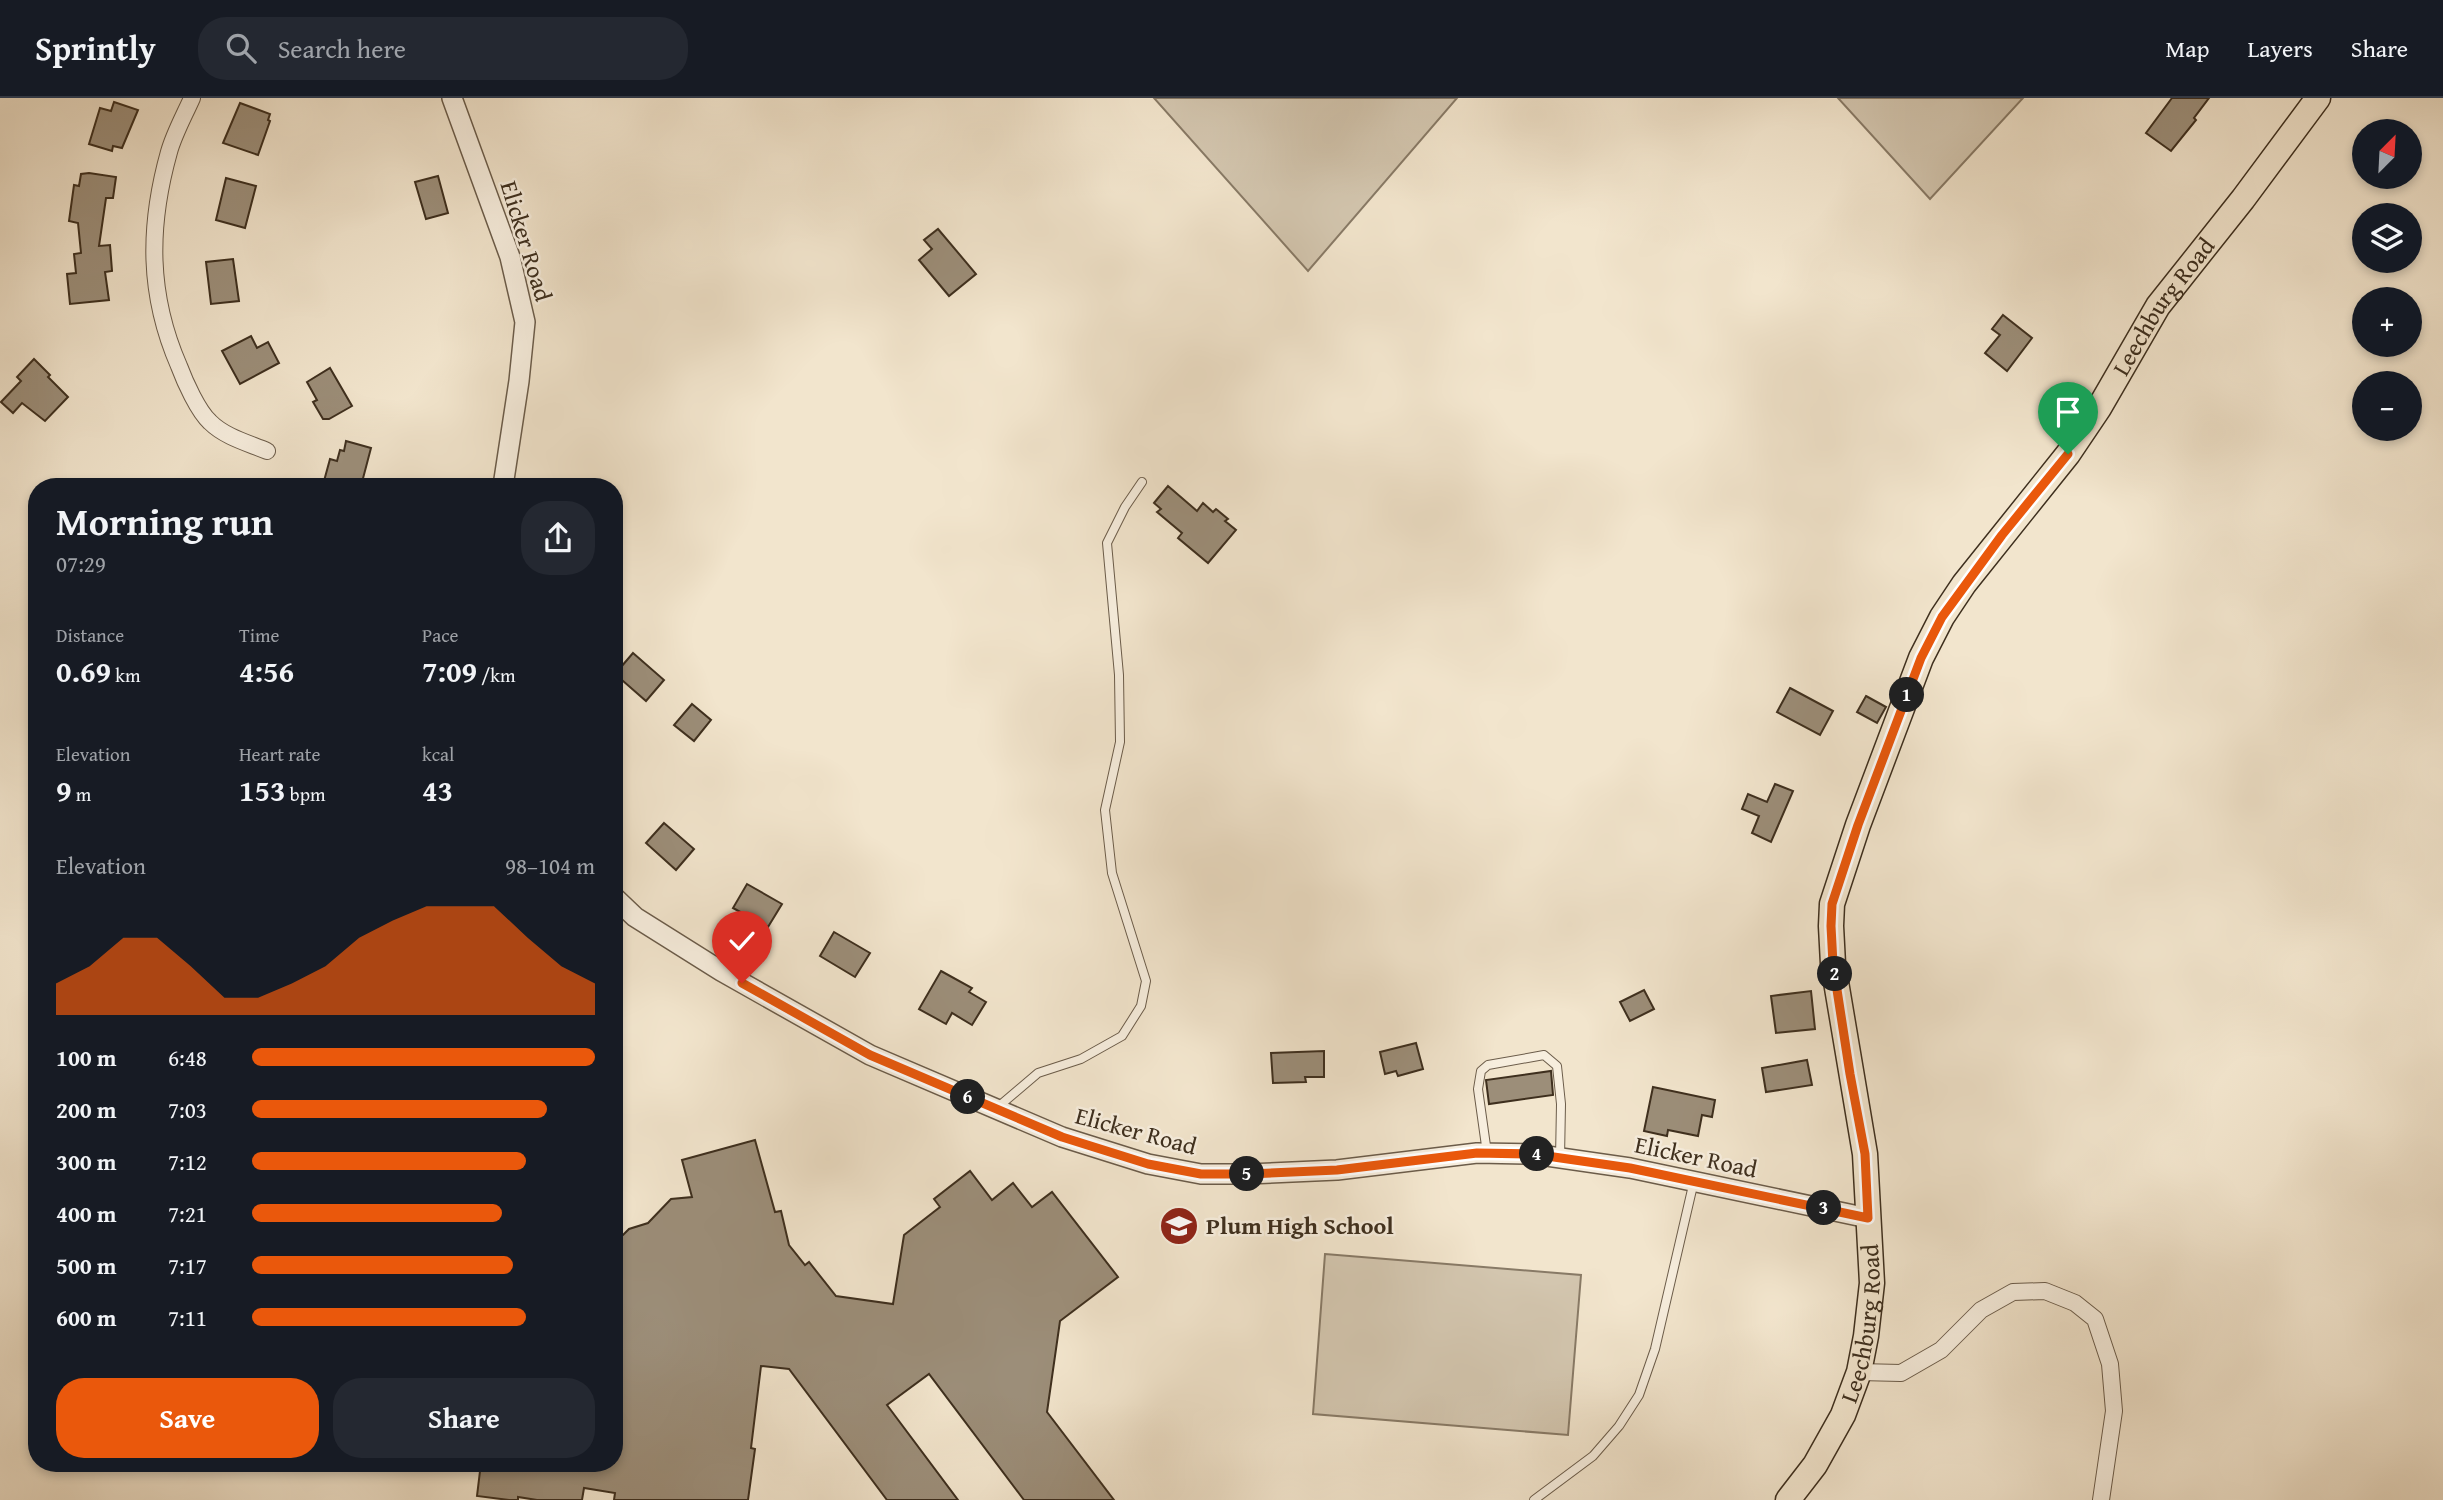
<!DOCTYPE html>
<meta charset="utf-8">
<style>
body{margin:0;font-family:"Gentium Book Plus",serif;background:#242831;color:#f1f3f6;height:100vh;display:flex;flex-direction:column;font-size:26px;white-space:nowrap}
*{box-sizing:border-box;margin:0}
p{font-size:23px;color:#9ea1a6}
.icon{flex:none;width:38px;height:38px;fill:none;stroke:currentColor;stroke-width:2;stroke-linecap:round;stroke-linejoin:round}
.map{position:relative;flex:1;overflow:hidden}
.panel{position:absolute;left:28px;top:380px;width:595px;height:994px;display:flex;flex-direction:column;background:#171b24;border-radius:28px;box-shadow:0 4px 10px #0003}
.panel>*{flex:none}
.needle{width:46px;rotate:24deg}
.buttons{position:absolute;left:2352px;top:21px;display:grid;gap:14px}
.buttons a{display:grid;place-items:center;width:70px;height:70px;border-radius:50%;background:#171b24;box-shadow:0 4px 10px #0003;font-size:35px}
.pin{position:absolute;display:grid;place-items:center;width:60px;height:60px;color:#fff;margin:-72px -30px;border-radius:50% 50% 50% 0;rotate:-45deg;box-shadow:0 0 7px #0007}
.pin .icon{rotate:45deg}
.km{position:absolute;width:35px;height:35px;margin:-18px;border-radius:50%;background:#222;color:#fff;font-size:19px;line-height:35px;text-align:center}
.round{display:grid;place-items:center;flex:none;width:74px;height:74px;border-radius:28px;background:#242831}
.summary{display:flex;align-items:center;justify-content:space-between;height:119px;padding:0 28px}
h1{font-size:38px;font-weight:600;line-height:52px}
.stats{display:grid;grid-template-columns:repeat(3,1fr);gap:10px;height:119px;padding:7px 28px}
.stats div{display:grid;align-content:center}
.stats b{font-size:30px;font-weight:600}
.stats small{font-size:19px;font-weight:400}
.stats p{font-size:19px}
.chart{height:196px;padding:14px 28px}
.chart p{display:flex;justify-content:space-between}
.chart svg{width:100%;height:126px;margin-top:7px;fill:#ea580c;opacity:.7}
.button{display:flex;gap:14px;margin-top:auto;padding:14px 28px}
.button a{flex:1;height:80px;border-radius:28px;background:#ea580c;color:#fff;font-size:28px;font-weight:600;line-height:80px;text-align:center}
.button a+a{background:#242831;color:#f1f3f6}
ul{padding:0 28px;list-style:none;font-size:23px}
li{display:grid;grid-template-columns:112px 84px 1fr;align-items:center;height:52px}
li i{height:18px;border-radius:9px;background:#ea580c}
header{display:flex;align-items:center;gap:42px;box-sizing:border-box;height:98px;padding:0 35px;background:#171b24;border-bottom:2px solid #363941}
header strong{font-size:33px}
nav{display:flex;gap:38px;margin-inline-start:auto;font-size:24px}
.search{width:490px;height:63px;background:#242831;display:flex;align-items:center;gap:18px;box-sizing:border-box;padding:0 24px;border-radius:28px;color:#9ea1a6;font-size:26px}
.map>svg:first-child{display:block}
</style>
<header>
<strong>Sprintly</strong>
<div class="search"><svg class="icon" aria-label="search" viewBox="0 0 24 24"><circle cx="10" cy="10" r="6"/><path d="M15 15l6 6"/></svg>Search here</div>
<nav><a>Map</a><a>Layers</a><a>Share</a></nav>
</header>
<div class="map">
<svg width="2443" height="1402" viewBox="0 0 2443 1402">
<rect width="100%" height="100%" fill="#f2e5cd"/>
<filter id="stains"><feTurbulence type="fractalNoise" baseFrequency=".00286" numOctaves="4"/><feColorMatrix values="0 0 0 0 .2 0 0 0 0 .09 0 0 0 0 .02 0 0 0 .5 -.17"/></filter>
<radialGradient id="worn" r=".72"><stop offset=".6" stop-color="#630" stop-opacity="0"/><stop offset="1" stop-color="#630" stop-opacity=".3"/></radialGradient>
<!-- green -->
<g fill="#d3c6af" stroke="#887a66" stroke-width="2">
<polygon points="1154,0 1457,0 1308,173"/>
<polygon points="1838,0 2023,0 1930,101"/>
<polygon points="1325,1156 1581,1177 1568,1337 1313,1316"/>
</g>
<!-- building -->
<g fill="#9c8e79" stroke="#3e2f1e" stroke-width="2">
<polygon points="2172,0 2209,0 2194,20 2196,22 2171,53 2146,35"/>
<polygon points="114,4 138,12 122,50 113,48 112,53 89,46 100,10 111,13"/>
<polygon points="240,5 270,16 268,22 270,23 258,57 223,45"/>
<polygon points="89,75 116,79 113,100 106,100 99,148 110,147 112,173 105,174 109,202 70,206 67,176 76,175 74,156 81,155 78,125 69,123 74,87 79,88 81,76"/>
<polygon points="438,78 448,115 426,121 415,84"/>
<polygon points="226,80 256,88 245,130 216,122"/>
<polygon points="938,131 976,176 949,198 919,162 932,151 924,142"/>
<polygon points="233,161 239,203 211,206 206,164"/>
<polygon points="2003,217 2032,240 2007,273 1985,255 2000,237 1992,231"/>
<polygon points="251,238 257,250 268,244 279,265 240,286 222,253"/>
<polygon points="34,261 50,277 48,279 68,299 45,323 22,305 13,315 1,304 21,283 17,279"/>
<polygon points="330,270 352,308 329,321 323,321 313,304 317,302 307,284"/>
<polygon points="346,343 371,350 361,388 345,388 324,383 330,361 337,363 340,352 344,353"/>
<polygon points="1168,388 1197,413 1203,405 1213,414 1216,411 1228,421 1225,423 1236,432 1208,465 1178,440 1182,435 1157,414 1161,411 1154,405"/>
<polygon points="633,555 664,582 646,603 615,576"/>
<polygon points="1790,590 1833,613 1820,637 1777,614"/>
<polygon points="1866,598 1886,609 1877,625 1857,614"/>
<polygon points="692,606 711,622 694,643 674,627"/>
<polygon points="1775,686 1793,693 1771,744 1752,735 1759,718 1742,711 1748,696 1767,704"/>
<polygon points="664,725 694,751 676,772 646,745"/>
<polygon points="747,786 782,806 768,829 733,810"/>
<polygon points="834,834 870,855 855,879 820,858"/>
<polygon points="941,873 972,890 969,894 986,904 972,927 952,915 946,926 919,911"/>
<polygon points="1644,892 1654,911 1630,923 1620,904"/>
<polygon points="1811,893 1815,931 1776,935 1771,898"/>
<polygon points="1416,945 1423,971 1398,978 1396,973 1385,976 1380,954"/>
<polygon points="1324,953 1324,979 1305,979 1306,984 1273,985 1271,955"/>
<polygon points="1807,962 1812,987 1766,994 1762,970"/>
<polygon points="1551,973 1553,997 1489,1006 1486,982"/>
<polygon points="1653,989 1715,1002 1712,1019 1702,1017 1698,1038 1668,1032 1667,1038 1644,1033"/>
<polygon points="755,1042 775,1114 781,1113 789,1147 805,1167 809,1164 836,1198 893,1206 904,1137 940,1109 934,1101 970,1073 992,1102 1013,1085 1032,1109 1052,1094 1118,1179 1060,1223 1047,1314 1114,1402 1024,1402 929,1276 887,1307 958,1402 887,1402 789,1271 761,1268 751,1350 755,1351 748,1402 614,1402 615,1395 584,1390 582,1402 537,1402 518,1399 518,1402 509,1402 477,1398 481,1365 614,1365 614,1136 623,1137 629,1131 648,1125 671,1101 692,1099 682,1062"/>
</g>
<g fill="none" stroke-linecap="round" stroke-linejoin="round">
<defs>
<g id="service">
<polyline points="998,1009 1038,975 1081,961 1122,938 1141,908 1146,883 1112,775 1105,712 1120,644 1119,577 1107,445 1125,409 1142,384"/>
<polyline points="1487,1055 1478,991 1481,973 1488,967 1544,957 1557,968 1561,1006 1560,1060"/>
<polyline points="1534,1402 1593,1358 1619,1328 1639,1297 1655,1251 1694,1083"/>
</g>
<g id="minor">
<path d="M192 0C184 18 174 36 169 54 148 129 148 197 179 268 185 284 198 313 210 324 225 339 248 345 267 353"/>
<polyline points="1859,1274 1901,1275 1941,1252 1981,1212 2013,1194 2045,1193 2075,1205 2095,1221 2110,1266 2114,1313 2101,1402"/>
</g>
<g id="tertiary">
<polyline points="452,0 510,159 525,224 519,283 503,388"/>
<polyline points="614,799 635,819 721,873 870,957 1062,1039 1148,1066 1201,1076 1248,1076 1337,1072 1477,1055 1533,1056 1630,1070 1868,1120"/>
</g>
<g id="primary">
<path id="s1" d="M1788 1402 1815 1367 1843 1317 1859 1274 1866 1238 1872 1185 1865 1056 1833 866 1831 828 1832 806 1858 727 1921 560 1942 519 1964 486 2068 356 2099 310 2158 208 2243 101 2318 0"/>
</g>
</defs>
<!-- service casing -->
<use href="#service" stroke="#6b5c4a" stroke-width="10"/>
<!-- minor casing -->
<use href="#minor" stroke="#6b5c4a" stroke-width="18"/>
<!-- tertiary casing -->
<use href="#tertiary" stroke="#6b5c4a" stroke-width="22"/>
<!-- primary casing -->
<use href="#primary" stroke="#3e2f1e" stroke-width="27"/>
<!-- service -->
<use href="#service" stroke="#f7eede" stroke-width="8"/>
<!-- minor -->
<use href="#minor" stroke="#f7eede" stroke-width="16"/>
<!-- tertiary -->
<use href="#tertiary" stroke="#f7eede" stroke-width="19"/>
<!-- primary -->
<use href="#primary" stroke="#f2e5cd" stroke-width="24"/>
</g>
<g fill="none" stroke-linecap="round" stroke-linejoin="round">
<defs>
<polyline id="route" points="742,885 870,957 1062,1039 1148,1066 1201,1076 1248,1076 1337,1072 1477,1055 1533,1056 1630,1070 1868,1120 1865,1056 1850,976 1833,866 1831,828 1832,806 1858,727 1921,560 1942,519 2002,437 2068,356"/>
</defs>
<!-- route casing -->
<use href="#route" stroke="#fff" stroke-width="14"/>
<!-- route -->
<use href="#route" stroke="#ea580c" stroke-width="9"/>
</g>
<!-- icons -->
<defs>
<symbol id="school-disc" viewBox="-11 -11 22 22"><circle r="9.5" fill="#8f2418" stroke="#f7eede"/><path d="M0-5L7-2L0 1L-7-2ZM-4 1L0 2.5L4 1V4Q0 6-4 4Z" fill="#fff"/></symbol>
</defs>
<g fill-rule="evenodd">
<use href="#school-disc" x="1157" y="1106" width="44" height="44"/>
</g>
<g text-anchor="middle" stroke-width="5" stroke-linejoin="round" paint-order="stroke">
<!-- street labels -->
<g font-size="24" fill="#3e2f1e" stroke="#f7eede">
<text transform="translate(526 143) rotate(73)" y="8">Elicker Road</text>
<text dy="8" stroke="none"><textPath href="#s1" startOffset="1309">Leechburg Road</textPath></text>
<text transform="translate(1136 1033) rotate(15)" y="8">Elicker Road</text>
<text transform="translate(1696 1059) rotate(12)" y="8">Elicker Road</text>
<text dy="8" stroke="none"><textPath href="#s1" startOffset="196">Leechburg Road</textPath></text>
</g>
<!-- poi labels -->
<g font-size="24" font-weight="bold" fill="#3e2f1e" stroke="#f7eede" text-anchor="start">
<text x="1206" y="1136">Plum High School</text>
</g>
</g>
<rect width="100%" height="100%" filter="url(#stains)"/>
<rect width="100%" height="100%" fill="url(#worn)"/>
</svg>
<div class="buttons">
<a><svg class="needle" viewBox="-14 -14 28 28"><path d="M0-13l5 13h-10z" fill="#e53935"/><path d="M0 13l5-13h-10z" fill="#9ea1a6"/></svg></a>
<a><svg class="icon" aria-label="layers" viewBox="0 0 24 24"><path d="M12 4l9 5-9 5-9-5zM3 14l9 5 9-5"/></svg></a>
<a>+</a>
<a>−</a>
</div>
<div class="pin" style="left:2068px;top:356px;background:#1e9e55"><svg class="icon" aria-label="arrive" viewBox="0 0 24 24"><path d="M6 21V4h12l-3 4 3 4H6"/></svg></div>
<div class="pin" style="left:742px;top:885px;background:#d93025"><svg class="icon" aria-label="check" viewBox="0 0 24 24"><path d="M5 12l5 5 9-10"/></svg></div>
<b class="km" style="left:1907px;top:597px">1</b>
<b class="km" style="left:1835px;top:876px">2</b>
<b class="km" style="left:1824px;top:1110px">3</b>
<b class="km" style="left:1537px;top:1056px">4</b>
<b class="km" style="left:1247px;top:1076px">5</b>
<b class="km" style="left:968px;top:999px">6</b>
<section class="panel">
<div class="summary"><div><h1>Morning run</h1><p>07:29</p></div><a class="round"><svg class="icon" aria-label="share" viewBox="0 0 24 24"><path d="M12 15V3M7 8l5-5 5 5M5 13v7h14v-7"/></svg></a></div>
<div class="stats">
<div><p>Distance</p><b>0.69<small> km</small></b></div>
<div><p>Time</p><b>4:56</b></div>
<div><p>Pace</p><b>7:09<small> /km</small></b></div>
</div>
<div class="stats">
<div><p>Elevation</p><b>9<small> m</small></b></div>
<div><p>Heart rate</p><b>153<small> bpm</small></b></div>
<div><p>kcal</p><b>43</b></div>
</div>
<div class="chart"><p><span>Elevation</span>98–104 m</p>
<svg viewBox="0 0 160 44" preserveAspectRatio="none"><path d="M0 44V33L10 27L20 17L30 17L40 27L50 38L60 38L70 33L80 27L90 17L100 11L110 6L120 6L130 6L140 17L150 27L160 33V44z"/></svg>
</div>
<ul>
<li><b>100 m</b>6:48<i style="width:100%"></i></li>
<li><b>200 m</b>7:03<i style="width:86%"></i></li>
<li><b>300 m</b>7:12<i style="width:80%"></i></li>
<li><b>400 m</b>7:21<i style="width:73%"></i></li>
<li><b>500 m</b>7:17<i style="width:76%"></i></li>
<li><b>600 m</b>7:11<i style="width:80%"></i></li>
</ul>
<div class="button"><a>Save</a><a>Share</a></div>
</section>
</div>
